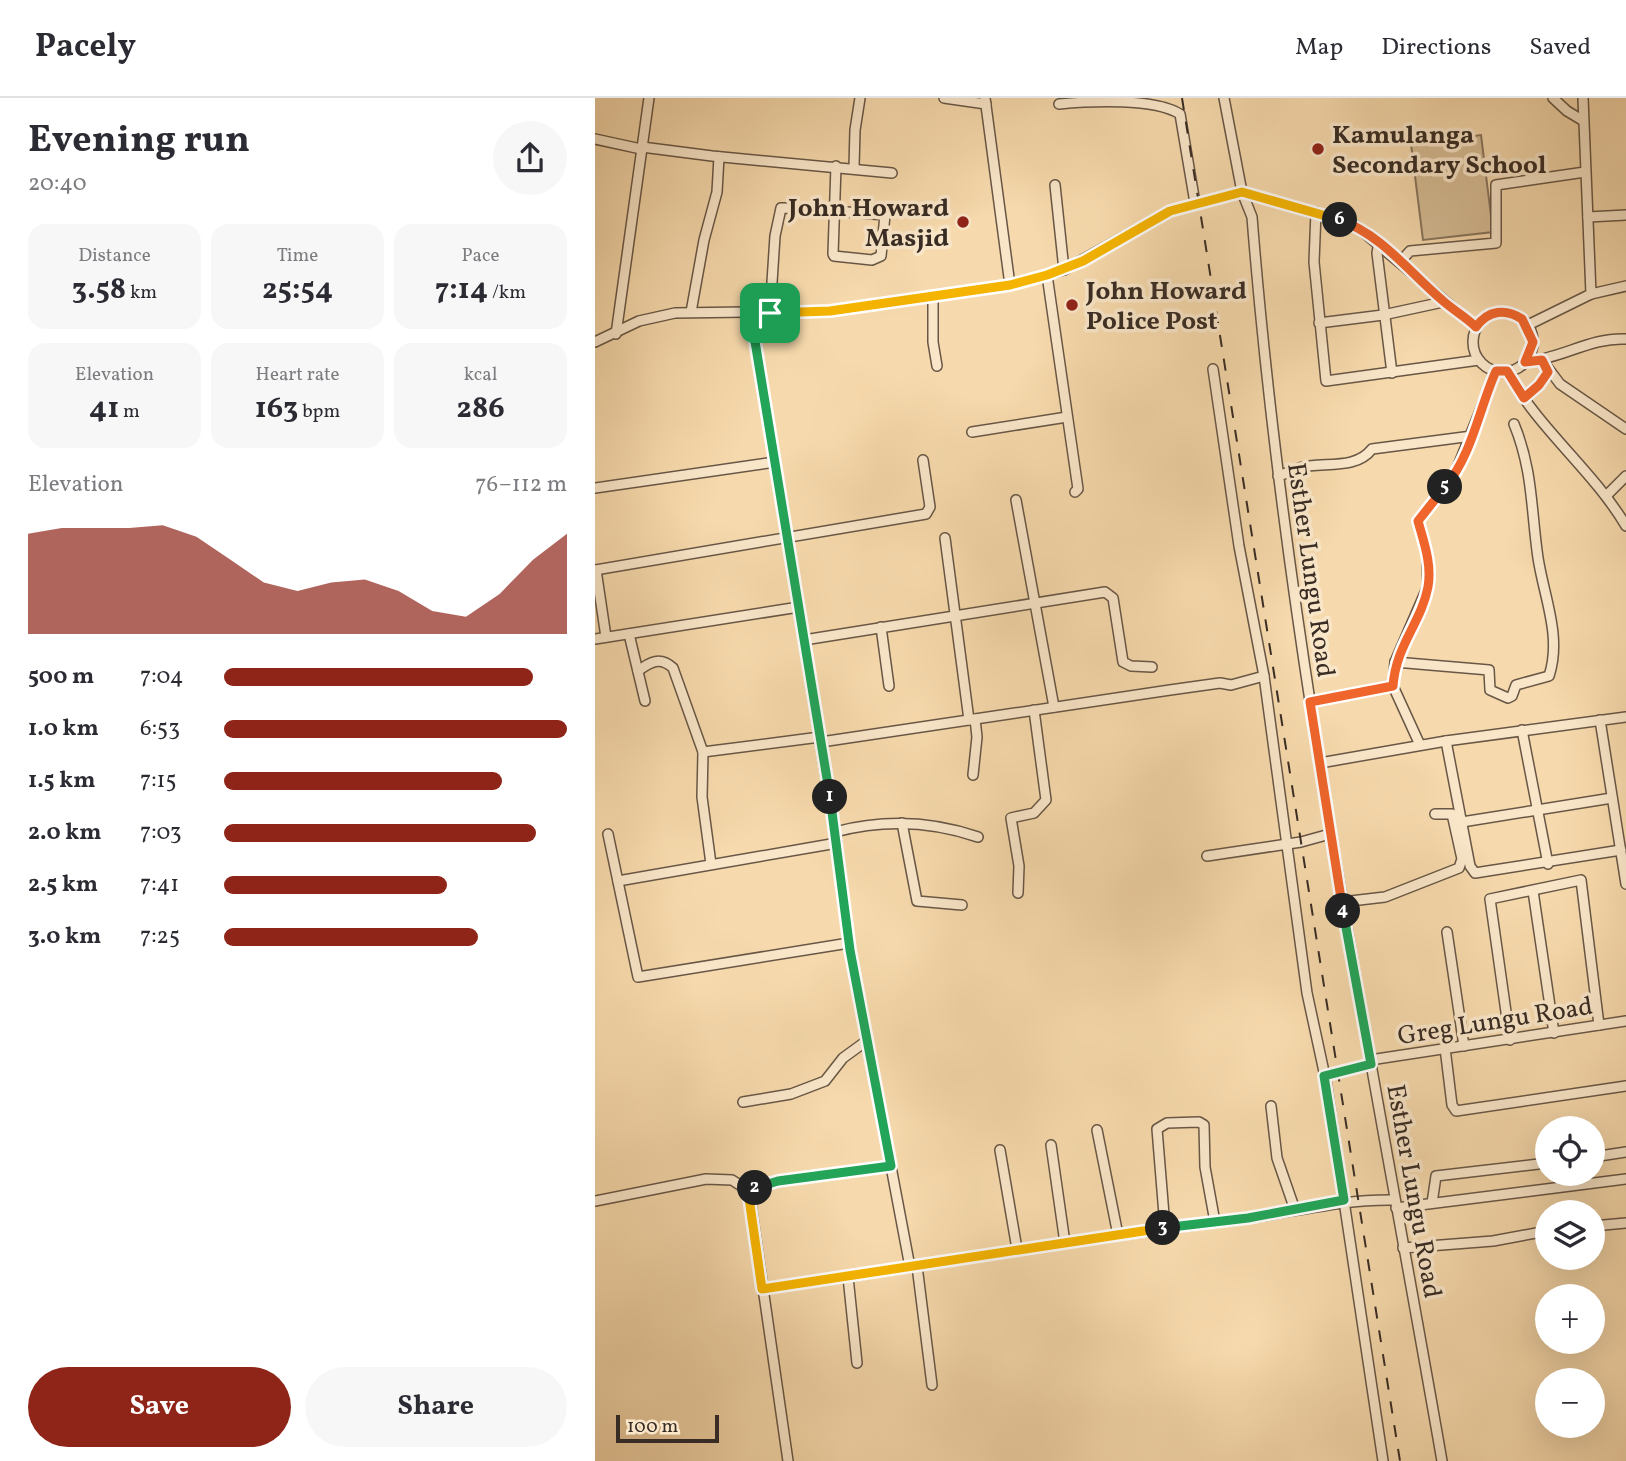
<!DOCTYPE html>
<meta charset="utf-8">
<style>
body{margin:0;font-family:Vollkorn,serif;background:#f7f7f7;color:#2b2b33;height:100vh;display:flex;flex-direction:column;font-size:26px;white-space:nowrap}
*{box-sizing:border-box;margin:0}
p{font-size:23px;color:#7c7c81}
.icon{flex:none;width:38px;height:38px;fill:none;stroke:currentColor;stroke-width:2;stroke-linecap:round;stroke-linejoin:round}
.map{position:relative;flex:1;overflow:hidden}
.sheet{display:flex;flex-direction:column;background:#fff;width:595px}
.sheet>*{flex:none}
.fabs{position:absolute;left:940px;top:1018px;display:grid;gap:14px}
.fabs a{display:grid;place-items:center;width:70px;height:70px;border-radius:50%;background:#fff;box-shadow:0 7px 28px #0002;font-size:35px}
.scale{position:absolute;left:21px;bottom:18px;width:103px;box-sizing:border-box;padding-left:7px;border:4px solid #382c24;border-top:0;font-size:19px;line-height:24px;white-space:nowrap;color:#382c24;-webkit-text-stroke:5px #f9e6c9;paint-order:stroke}
.pin{position:absolute;display:grid;place-items:center;width:60px;height:60px;color:#fff;margin:-30px;border-radius:14px;box-shadow:0 4px 10px #0006}
.km{position:absolute;width:35px;height:35px;margin:-18px;border-radius:50%;background:#222;color:#fff;font-size:19px;line-height:35px;text-align:center}
.round{display:grid;place-items:center;flex:none;width:74px;height:74px;border-radius:37px;background:#f7f7f7}
.head{display:flex;align-items:center;justify-content:space-between;height:119px;padding:0 28px}
h1{font-size:38px;font-weight:700;line-height:52px}
.figures{display:grid;grid-template-columns:repeat(3,1fr);gap:10px;height:119px;padding:7px 28px}
.figures div{display:grid;align-content:center;border-radius:18px;background:#f7f7f7;text-align:center}
.figures b{font-size:30px;font-weight:700}
.figures small{font-size:19px;font-weight:400}
.figures p{font-size:19px}
.chart{height:196px;padding:14px 28px}
.chart p{display:flex;justify-content:space-between}
.chart svg{width:100%;height:126px;margin-top:7px;fill:#8f2418;opacity:.7}
.cta{display:flex;gap:14px;margin-top:auto;padding:14px 28px}
.cta a{flex:1;height:80px;border-radius:42px;background:#8f2418;color:#fff;font-size:28px;font-weight:700;line-height:80px;text-align:center}
.cta a+a{background:#f7f7f7;color:#2b2b33}
ul{padding:0 28px;list-style:none;font-size:23px}
li{display:grid;grid-template-columns:112px 84px 1fr;align-items:center;height:52px}
li i{height:18px;border-radius:9px;background:#8f2418}
header{display:flex;align-items:center;gap:42px;box-sizing:border-box;height:98px;padding:0 35px;background:#fff;border-bottom:2px solid #e1e1e2}
header strong{font-size:33px}
nav{display:flex;gap:38px;margin-inline-start:auto;font-size:24px}
main{display:flex;flex:1;min-height:0}
.map>svg:first-child{display:block}
</style>
<header>
<strong>Pacely</strong>
<nav><a>Map</a><a>Directions</a><a>Saved</a></nav>
</header>
<main>
<section class="sheet">
<div class="head"><div><h1>Evening run</h1><p>20:40</p></div><a class="round"><svg class="icon" aria-label="share" viewBox="0 0 24 24"><path d="M12 15V3M7 8l5-5 5 5M5 13v7h14v-7"/></svg></a></div>
<div class="figures">
<div><p>Distance</p><b>3.58<small> km</small></b></div>
<div><p>Time</p><b>25:54</b></div>
<div><p>Pace</p><b>7:14<small> /km</small></b></div>
</div>
<div class="figures">
<div><p>Elevation</p><b>41<small> m</small></b></div>
<div><p>Heart rate</p><b>163<small> bpm</small></b></div>
<div><p>kcal</p><b>286</b></div>
</div>
<div class="chart"><p><span>Elevation</span>76–112 m</p>
<svg viewBox="0 0 160 44" preserveAspectRatio="none"><path d="M0 44V9L10 7L20 7L30 7L40 6L50 10L60 18L70 26L80 29L90 26L100 25L110 29L120 36L130 38L140 30L150 18L160 9V44z"/></svg>
</div>
<ul>
<li><b>500 m</b>7:04<i style="width:90%"></i></li>
<li><b>1.0 km</b>6:53<i style="width:100%"></i></li>
<li><b>1.5 km</b>7:15<i style="width:81%"></i></li>
<li><b>2.0 km</b>7:03<i style="width:91%"></i></li>
<li><b>2.5 km</b>7:41<i style="width:65%"></i></li>
<li><b>3.0 km</b>7:25<i style="width:74%"></i></li>
</ul>
<div class="cta"><a>Save</a><a>Share</a></div>
</section>
<div class="map">
<svg width="1031" height="1363" viewBox="0 0 1031 1363">
<rect width="100%" height="100%" fill="#f6d9ac"/>
<filter id="stains"><feTurbulence type="fractalNoise" baseFrequency=".00286" numOctaves="4"/><feColorMatrix values="0 0 0 0 .2 0 0 0 0 .09 0 0 0 0 .02 0 0 0 .5 -.17"/></filter>
<radialGradient id="worn" r=".72"><stop offset=".6" stop-color="#630" stop-opacity="0"/><stop offset="1" stop-color="#630" stop-opacity=".3"/></radialGradient>
<!-- garden -->
<polygon fill="#d6bc95" stroke="#87745c" stroke-width="2" points="886,37 898,134 828,142 816,46"/>
<g fill="none" stroke-linecap="round" stroke-linejoin="round">
<defs>
<g id="minor">
<polyline points="349,0 391,6"/>
<polyline points="390,0 415,187"/>
<path d="M629 0 647 94 657 119C690 538 775 949 847 1363"/>
<polyline points="958,0 972,13 987,22"/>
<path d="M464 6C496 3 559 0 585 16L600 105"/>
<polyline points="0,41 46,51"/>
<polyline points="47,49 117,58 297,75"/>
<polyline points="259,69 260,32 265,0"/>
<polyline points="460,87 469,172"/>
<polyline points="239,113 290,117 286,158 277,162 239,158 238,156 241,68"/>
<polyline points="721,114 719,164 731,283 884,262"/>
<polyline points="993,119 1031,117"/>
<polyline points="784,144 782,155 797,275"/>
<polyline points="806,163 815,153 901,145 901,87 990,74"/>
<polyline points="452,177 483,391 480,394"/>
<polyline points="996,196 1031,188"/>
<polyline points="338,198 338,244 342,268"/>
<polyline points="155,213 240,734 255,852 315,1169"/>
<circle cx="908" cy="244" r="30"/>
<polyline points="96,214 109,142 122,94 124,59"/>
<polyline points="175,215 180,138 186,110 239,111"/>
<polyline points="724,225 788,217 848,204"/>
<polyline points="933,227 996,196 988,0"/>
<polyline points="21,236 54,0"/>
<polyline points="0,244 44,223 80,215 235,213 415,187 469,172 575,113 647,94 761,128 881,229"/>
<polyline points="947,262 965,286 1031,331"/>
<path d="M930 264C966 261 996 239 1031 241"/>
<polyline points="618,271 644,448 669,578 712,895 731,983 788,1363"/>
<path d="M912 273C943 331 998 372 1031 428"/>
<polyline points="929,300 944,287 953,274"/>
<polyline points="377,334 472,319"/>
<path d="M683 378C690 376 696 373 704 370 727 363 760 373 777 351L877 338"/>
<polyline points="0,390 180,364"/>
<polyline points="1011,398 1031,378"/>
<polyline points="421,402 459,609"/>
<polyline points="350,440 374,622"/>
<polyline points="0,472 331,416 335,409 328,362"/>
<polyline points="1,472 11,539"/>
<polyline points="286,529 294,588"/>
<polyline points="34,536 50,603"/>
<polyline points="0,541 204,509"/>
<polyline points="209,542 510,494 518,500 528,564 536,568 557,569"/>
<path d="M800 564 894 572 895 592 913 600 917 598 921 587 954 578C967 539 949 499 943 460 936 412 938 372 919 326"/>
<path d="M43 573C55 564 65 558 78 570L108 654 107 699 116 766"/>
<polyline points="715,604 798,588"/>
<polyline points="1005,622 1031,786"/>
<polyline points="927,632 953,766"/>
<polyline points="851,643 875,768 880,775 1026,752"/>
<polyline points="226,644 575,592 625,585 636,587 669,578"/>
<polyline points="825,647 798,588 800,564 833,488 832,456 823,423 859,378 901,273"/>
<polyline points="108,654 225,639"/>
<polyline points="725,665 851,643 1031,619"/>
<polyline points="378,677 382,639 380,621"/>
<polyline points="867,724 1017,700"/>
<polyline points="307,725 322,803 367,807"/>
<path d="M240 734C289 721 336 723 383 739"/>
<polyline points="13,736 43,879 254,845"/>
<polyline points="612,758 706,744 735,736"/>
<polyline points="23,783 242,745"/>
<polyline points="938,793 959,935"/>
<polyline points="423,795 424,768 416,720 439,715 451,702 439,612"/>
<polyline points="747,804 790,799 864,770 867,761 857,716 840,716"/>
<polyline points="852,834 869,948"/>
<polyline points="915,942 895,801 986,782 1004,927"/>
<polyline points="850,950 857,1007 861,1013 1031,988"/>
<polyline points="775,962 1031,923"/>
<polyline points="729,978 776,966"/>
<polyline points="148,1004 196,996 230,983 248,960 270,944"/>
<polyline points="676,1008 682,1060 700,1112"/>
<polyline points="502,1032 523,1137"/>
<polyline points="456,1047 470,1145"/>
<polyline points="405,1052 422,1151"/>
<polyline points="998,1059 1031,1054"/>
<polyline points="154,1093 183,1083 296,1068"/>
<polyline points="0,1103 111,1081 137,1082 154,1093 193,1363"/>
<polyline points="837,1105 841,1078 952,1065"/>
<polyline points="801,1110 1031,1081"/>
<polyline points="998,1128 1031,1125"/>
<polyline points="570,1129 562,1031 572,1025 604,1024 609,1027 610,1069 620,1124"/>
<polyline points="808,1150 898,1143 952,1133"/>
<polyline points="322,1168 337,1287"/>
<polyline points="253,1179 262,1265"/>
<path d="M167 1191C321 1170 475 1141 631 1123 688 1117 742 1101 799 1102"/>
</g>
</defs>
<!-- minor casing -->
<use href="#minor" stroke="#685746" stroke-width="12"/>
<!-- minor -->
<use href="#minor" stroke="#f9e6c9" stroke-width="9"/>
<!-- rail -->
<polyline stroke="#382c24" stroke-width="2" stroke-dasharray="12 12" stroke-linecap="butt" points="587,0 805,1363"/>
</g>
<g fill="none" stroke-linecap="round" stroke-linejoin="round">
<defs>
<polyline id="split-1" points="175,215 155,213 235,699"/>
<polyline id="split-2" points="160,1090 183,1083 296,1068 255,852 235,699"/>
<polyline id="split-3" points="160,1090 153,1093 167,1191 568,1130"/>
<polyline id="split-4" points="568,1130 653,1120 749,1102 729,978 776,966 748,813"/>
<path id="split-5" d="M748 813 715 604 798 588C801 547 826 525 833 489 837 466 829 445 823 423L850 389"/>
<path id="split-6" d="M745 122C787 137 814 174 847 202 858 212 871 219 881 229 893 212 911 210 927 221L938 244 930 264 947 262 953 274 944 287 929 300 912 273H901C884 311 877 357 850 389"/>
<polyline id="split-7" points="175,215 235,213 415,187 452,177 488,163 575,113 647,94 745,122"/>
</defs>
<!-- split-1 casing -->
<use href="#split-1" stroke="#fff" stroke-width="14"/>
<!-- split-2 casing -->
<use href="#split-2" stroke="#fff" stroke-width="14"/>
<!-- split-3 casing -->
<use href="#split-3" stroke="#fff" stroke-width="14"/>
<!-- split-4 casing -->
<use href="#split-4" stroke="#fff" stroke-width="14"/>
<!-- split-5 casing -->
<use href="#split-5" stroke="#fff" stroke-width="14"/>
<!-- split-6 casing -->
<use href="#split-6" stroke="#fff" stroke-width="14"/>
<!-- split-7 casing -->
<use href="#split-7" stroke="#fff" stroke-width="14"/>
<!-- split-1 -->
<use href="#split-1" stroke="#22a559" stroke-width="9"/>
<!-- split-2 -->
<use href="#split-2" stroke="#22a559" stroke-width="9"/>
<!-- split-3 -->
<use href="#split-3" stroke="#f5b400" stroke-width="9"/>
<!-- split-4 -->
<use href="#split-4" stroke="#22a559" stroke-width="9"/>
<!-- split-5 -->
<use href="#split-5" stroke="#f0652b" stroke-width="9"/>
<!-- split-6 -->
<use href="#split-6" stroke="#f0652b" stroke-width="9"/>
<!-- split-7 -->
<use href="#split-7" stroke="#f5b400" stroke-width="9"/>
</g>
<!-- markers -->
<g fill="#8f2418" stroke="#f9e6c9" stroke-width="2.5">
<circle cx="723" cy="51" r="7"/>
<circle cx="368" cy="124" r="7"/>
<circle cx="477" cy="207" r="7"/>
</g>
<g text-anchor="middle" stroke-width="7" stroke-linejoin="round" paint-order="stroke">
<!-- poi labels -->
<g font-size="26" font-weight="bold" fill="#382c24" stroke="#f9e6c9" text-anchor="start">
<text x="737" y="45">Kamulanga<tspan x="737" dy="30">Secondary School</tspan></text>
<text x="354" y="118" text-anchor="end">John Howard<tspan x="354" dy="30">Masjid</tspan></text>
<text x="491" y="201">John Howard<tspan x="491" dy="30">Police Post</tspan></text>
</g>
<!-- street labels -->
<g font-size="26" fill="#382c24" stroke="#f9e6c9">
<text transform="translate(717 472) rotate(82)" y="9">Esther Lungu Road</text>
<text transform="translate(900 922) rotate(-9)" y="9">Greg Lungu Road</text>
<text transform="translate(820 1093) rotate(80)" y="9">Esther Lungu Road</text>
</g>
</g>
<rect width="100%" height="100%" filter="url(#stains)"/>
<rect width="100%" height="100%" fill="url(#worn)"/>
</svg>
<div class="fabs">
<a><svg class="icon" aria-label="locate" viewBox="0 0 24 24"><circle cx="12" cy="12" r="6"/><path d="M12 2v4M12 18v4M2 12h4M18 12h4"/></svg></a>
<a><svg class="icon" aria-label="layers" viewBox="0 0 24 24"><path d="M12 4l9 5-9 5-9-5zM3 14l9 5 9-5"/></svg></a>
<a>+</a>
<a>−</a>
</div>
<div class="scale">100 m</div>
<div class="pin" style="left:175px;top:215px;background:#1e9e55"><svg class="icon" aria-label="arrive" viewBox="0 0 24 24"><path d="M6 21V4h12l-3 4 3 4H6"/></svg></div>
<b class="km" style="left:235px;top:699px">1</b>
<b class="km" style="left:160px;top:1090px">2</b>
<b class="km" style="left:568px;top:1130px">3</b>
<b class="km" style="left:748px;top:813px">4</b>
<b class="km" style="left:850px;top:389px">5</b>
<b class="km" style="left:745px;top:122px">6</b>
</div>
</main>
